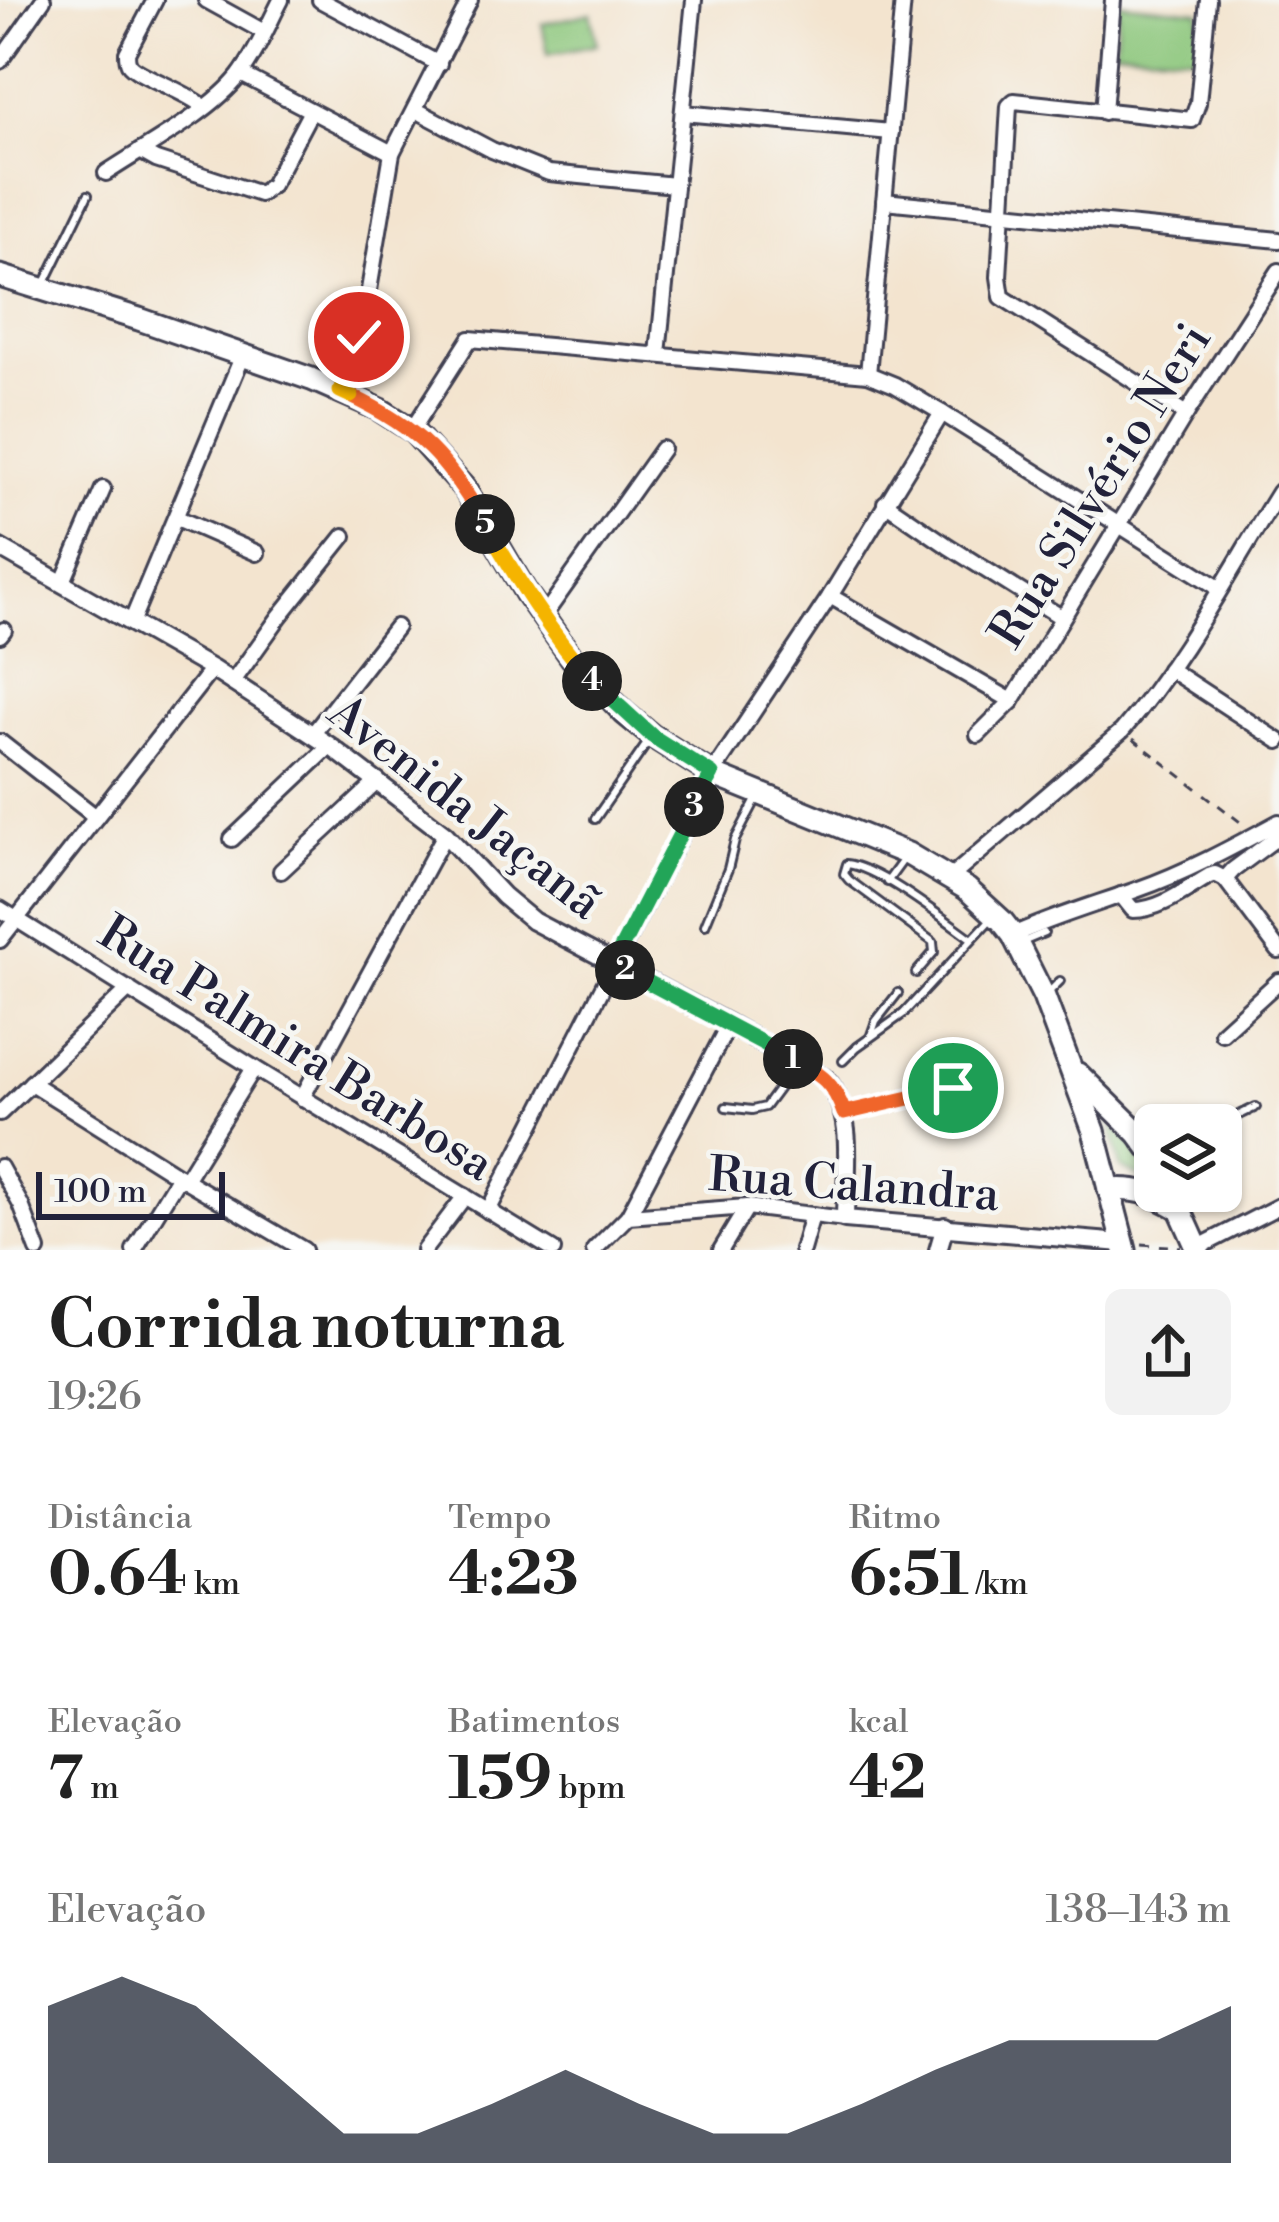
<!DOCTYPE html>
<html lang="pt">
<meta charset="utf-8">
<style>
body{margin:0;font-family:"Libre Bodoni",serif;background:#f2f2f2;color:#222;height:100vh;display:flex;flex-direction:column;font-size:45px;white-space:nowrap}
*{box-sizing:border-box;margin:0}
p{font-size:39px;color:#767676}
.icon{flex:none;width:66px;height:66px;fill:none;stroke:currentColor;stroke-width:2;stroke-linecap:round;stroke-linejoin:round}
.map{position:relative;height:1250px;overflow:hidden}
.sheet{display:flex;flex-direction:column;background:#fff;flex:1}
.sheet>*{flex:none}
.buttons{position:absolute;left:1134px;top:1104px;display:grid;gap:24px}
.buttons a{display:grid;place-items:center;width:108px;height:108px;border-radius:18px;background:#fff;box-shadow:0 3px 9px #0004;font-size:60px}
.scale{position:absolute;left:36px;bottom:30px;width:189px;box-sizing:border-box;padding-left:12px;border:6px solid #22223b;border-top:0;font-size:33px;line-height:42px;white-space:nowrap;color:#22223b;-webkit-text-stroke:9px #f6f6f2;paint-order:stroke}
.pin{position:absolute;display:grid;place-items:center;width:102px;height:102px;color:#fff;margin:-51px;border:6px solid #fff;border-radius:50%;box-shadow:0 3px 12px #0007}
.km{position:absolute;width:60px;height:60px;margin:-30px;border-radius:50%;background:#222;color:#fff;font-size:33px;line-height:60px;text-align:center}
.round{display:grid;place-items:center;flex:none;width:126px;height:126px;border-radius:18px;background:#f2f2f2}
.headline{display:flex;align-items:center;justify-content:space-between;height:204px;padding:0 48px}
h1{font-size:66px;font-weight:700;line-height:90px}
.stats{display:grid;grid-template-columns:repeat(3,1fr);gap:18px;height:204px;padding:12px 48px}
.stats div{display:grid;align-content:center}
.stats b{font-size:60px;font-weight:700}
.stats small{font-size:33px;font-weight:400}
.stats p{font-size:33px}
.chart{height:336px;padding:24px 48px}
.chart p{display:flex;justify-content:space-between}
.chart svg{width:100%;height:216px;margin-top:12px;fill:#111827;opacity:.7}
.map>svg:first-child{display:block}
</style>
<div class="map">
<svg width="1279" height="1250" viewBox="0 0 1279 1250">
<defs>
<pattern id="park-crowns" width="20" height="18" patternUnits="userSpaceOnUse" patternTransform="scale(3)"><rect width="20" height="18" fill="#8bc67a"/><path d="M2 6a3 3 0 1 1 6 0M12 15a3 3 0 1 1 6 0" fill="none" stroke="#71a065"/></pattern>
</defs>
<rect width="100%" height="100%" fill="#f6f6f2"/>
<filter id="ink" filterUnits="userSpaceOnUse"><feTurbulence type="fractalNoise" baseFrequency=".00833" numOctaves="2"/><feDisplacementMap in="SourceGraphic" scale="24" xChannelSelector="R" yChannelSelector="G"/><feConvolveMatrix kernelMatrix="1 2 1 2 8 2 1 2 1" color-interpolation-filters="sRGB"/></filter>
<filter id="wash" filterUnits="userSpaceOnUse"><feTurbulence type="fractalNoise" baseFrequency=".004" numOctaves="4" result="noise"/><feDisplacementMap in="SourceGraphic" scale="48" xChannelSelector="R" yChannelSelector="G"/><feGaussianBlur stdDeviation="2.7" result="paint"/><feColorMatrix in="noise" values="0 0 0 0 0 0 0 0 0 0 0 0 0 0 0 0 0 1.4 0 .05"/><feComposite in="paint" operator="in"/></filter>
<g filter="url(#wash)">
<rect width="100%" height="100%" fill="#f3e4cf"/>
<!-- grass -->
<g fill="#8bc67a" stroke="#56745a" stroke-width="3">
<polygon points="1119,3 1200,11 1198,56 1115,50"/>
<polygon points="591,13 597,44 548,54 542,24"/>
</g>
<!-- park -->
<polygon fill="url(#park-crowns)" stroke="#56745a" stroke-width="3" points="1110,1123 1133,1145 1155,1184 1121,1168"/>
</g>
<g filter="url(#ink)">
<g fill="none" stroke-linecap="round" stroke-linejoin="round">
<defs>
<g id="service">
<polyline points="44,285 88,195"/>
<polyline points="595,819 650,739"/>
<polyline points="887,882 906,856"/>
<polyline points="705,925 728,869 735,840 757,798"/>
<polyline points="1025,941 1044,933"/>
<path d="M916 973 934 952 933 942 849 880 844 874 847 864C878 867 944 919 972 939"/>
<polyline points="1047,994 1060,981"/>
<polyline points="871,1035 876,1021 898,993"/>
<polyline points="843,1061 857,1047 903,1014 991,919"/>
<polyline points="726,1107 752,1110 765,1107 796,1065"/>
<polyline points="846,1112 953,1088"/>
<polyline points="1219,1125 1256,1107"/>
</g>
<g id="minor">
<path d="M155 0 127 53C127 56 127 60 129 64 136 75 188 92 204 107"/>
<polyline points="206,0 264,32"/>
<polyline points="320,0 439,64"/>
<polyline points="0,61 43,0"/>
<polyline points="241,74 392,153"/>
<polyline points="416,110 492,150 549,173 675,185"/>
<polyline points="1104,112 1113,0"/>
<polyline points="683,113 891,132"/>
<polyline points="140,151 156,160 260,194 272,185 311,111"/>
<path d="M106 173C145 147 211 112 239 76 256 54 268 25 281 0"/>
<polyline points="884,201 1279,240"/>
<polyline points="658,354 694,0"/>
<polyline points="868,374 903,0"/>
<polyline points="340,391 365,314 392,153 470,0"/>
<polyline points="1186,414 1002,297 999,277 1009,106 1014,101 1192,120 1198,103 1208,0"/>
<polyline points="412,430 470,339 868,374 895,385 942,413 1219,588"/>
<polyline points="885,503 948,546 1061,617"/>
<polyline points="177,518 257,553"/>
<polyline points="62,584 103,489"/>
<polyline points="830,596 1012,701"/>
<polyline points="543,617 662,449"/>
<polyline points="131,623 243,355"/>
<polyline points="0,635 4,630"/>
<polyline points="1169,669 1279,741"/>
<polyline points="232,683 280,616 344,536"/>
<polyline points="312,735 396,627"/>
<polyline points="978,735 1012,701 1186,414 1279,271"/>
<polyline points="0,742 96,817"/>
<polyline points="232,839 330,746"/>
<polyline points="281,871 378,781"/>
<path d="M951 877 1122 731C1184 659 1229 572 1279 492"/>
<polyline points="1225,879 1279,951"/>
<polyline points="1225,879 1233,870 1279,836"/>
<path d="M1121 895 1133 910C1161 910 1185 890 1209 876L1215 874 1225 879"/>
<polyline points="0,909 254,1068 553,1250"/>
<path d="M1013 935C1053 917 1094 905 1136 890 1185 873 1233 847 1279 822"/>
<polyline points="0,940 212,669"/>
<polyline points="1222,1033 1279,981"/>
<polyline points="31,1083 185,1180 304,1250"/>
<polyline points="302,1098 445,834"/>
<polyline points="0,1113 129,989"/>
<polyline points="0,1167 21,1205 38,1250"/>
<polyline points="185,1180 254,1068"/>
<polyline points="488,1211 712,774 830,596 942,413"/>
<polyline points="628,1216 729,1024"/>
<polyline points="1197,1248 1279,1206"/>
<polyline points="134,1250 179,1176"/>
<polyline points="424,1250 465,1196"/>
<polyline points="594,1250 628,1216 747,1207 845,1219"/>
<polyline points="721,1250 747,1207"/>
<polyline points="802,1250 812,1215"/>
</g>
<g id="tertiary">
<path d="M0 548 212 669 330 746 445 834 503 896 533 921 729 1024 826 1079C857 1116 845 1174 845 1219L1122 1243"/>
<polyline points="938,1250 945,1226"/>
</g>
<g id="primary">
<polyline points="0,276 139,319 311,379 379,409 412,430 465,489 526,593 572,658 624,713 652,736 712,774 908,854 967,889 1002,921 1013,935 1044,997 1094,1131 1125,1250"/>
<polyline points="1078,1074 1138,1133 1155,1156"/>
<path d="M1109 1190C1138 1187 1156 1195 1180 1209"/>
<polyline points="1176,1201 1198,1250"/>
</g>
</defs>
<!-- service casing -->
<use href="#service" stroke="#413f51" stroke-width="12"/>
<!-- minor casing -->
<use href="#minor" stroke="#413f51" stroke-width="20"/>
<!-- tertiary casing -->
<use href="#tertiary" stroke="#413f51" stroke-width="22"/>
<!-- primary casing -->
<use href="#primary" stroke="#413f51" stroke-width="27"/>
<!-- path -->
<g stroke="#413f51" stroke-width="3" stroke-dasharray="9 9" stroke-linecap="butt">
<polyline points="1133,739 1244,825"/>
<polyline points="1142,1244 1181,1247"/>
</g>
<!-- service -->
<use href="#service" stroke="#fff" stroke-width="6"/>
<!-- minor -->
<use href="#minor" stroke="#fff" stroke-width="14"/>
<!-- tertiary -->
<use href="#tertiary" stroke="#fff" stroke-width="16"/>
<!-- primary -->
<use href="#primary" stroke="#fff" stroke-width="21"/>
</g>
</g>
<g fill="none" stroke-linecap="round" stroke-linejoin="round" filter="url(#ink)">
<defs>
<path id="split-1" d="M793 1059C821 1075 833 1081 844 1113L953 1088"/>
<polyline id="split-2" points="625,970 793,1059"/>
<polyline id="split-3" points="625,970 613,964 694,807"/>
<polyline id="split-4" points="592,681 652,736 712,774 694,807"/>
<path id="split-5" d="M485 524C517 579 550 633 592 681"/>
<path id="split-6" d="M351 396C419 428 448 460 485 524"/>
<polyline id="split-7" points="351,396 340,391 359,337"/>
</defs>
<!-- split-1 casing -->
<use href="#split-1" stroke="#fff" stroke-width="24"/>
<!-- split-2 casing -->
<use href="#split-2" stroke="#fff" stroke-width="24"/>
<!-- split-3 casing -->
<use href="#split-3" stroke="#fff" stroke-width="24"/>
<!-- split-4 casing -->
<use href="#split-4" stroke="#fff" stroke-width="24"/>
<!-- split-5 casing -->
<use href="#split-5" stroke="#fff" stroke-width="24"/>
<!-- split-6 casing -->
<use href="#split-6" stroke="#fff" stroke-width="24"/>
<!-- split-7 casing -->
<use href="#split-7" stroke="#fff" stroke-width="24"/>
<!-- split-1 -->
<use href="#split-1" stroke="#f0652b" stroke-width="15"/>
<!-- split-2 -->
<use href="#split-2" stroke="#22a559" stroke-width="15"/>
<!-- split-3 -->
<use href="#split-3" stroke="#22a559" stroke-width="15"/>
<!-- split-4 -->
<use href="#split-4" stroke="#22a559" stroke-width="15"/>
<!-- split-5 -->
<use href="#split-5" stroke="#f5b400" stroke-width="15"/>
<!-- split-6 -->
<use href="#split-6" stroke="#f0652b" stroke-width="15"/>
<!-- split-7 -->
<use href="#split-7" stroke="#f5b400" stroke-width="15"/>
</g>
<g text-anchor="middle" stroke-width="9" stroke-linejoin="round" paint-order="stroke">
<!-- street labels -->
<g font-size="48" fill="#22223b" stroke="#f6f6f2">
<text transform="translate(1099 485) rotate(-58)" y="17">Rua Silvério Neri</text>
<text transform="translate(466 806) rotate(38)" y="17">Avenida Jaçanã</text>
<text transform="translate(297 1047) rotate(32)" y="17">Rua Palmira Barbosa</text>
<text transform="translate(854 1183) rotate(4)" y="17">Rua Calandra</text>
</g>
</g>
</svg>
<div class="buttons">
<a><svg class="icon" aria-label="layers" viewBox="0 0 24 24"><path d="M12 4l9 5-9 5-9-5zM3 14l9 5 9-5"/></svg></a>
</div>
<div class="scale">100 m</div>
<div class="pin" style="left:953px;top:1088px;background:#1e9e55"><svg class="icon" aria-label="arrive" viewBox="0 0 24 24"><path d="M6 21V4h12l-3 4 3 4H6"/></svg></div>
<div class="pin" style="left:359px;top:337px;background:#d93025"><svg class="icon" aria-label="check" viewBox="0 0 24 24"><path d="M5 12l5 5 9-10"/></svg></div>
<b class="km" style="left:793px;top:1059px">1</b>
<b class="km" style="left:625px;top:970px">2</b>
<b class="km" style="left:694px;top:807px">3</b>
<b class="km" style="left:592px;top:681px">4</b>
<b class="km" style="left:485px;top:524px">5</b>
</div>
<section class="sheet">
<div class="headline"><div><h1>Corrida noturna</h1><p>19:26</p></div><a class="round"><svg class="icon" aria-label="share" viewBox="0 0 24 24"><path d="M12 15V3M7 8l5-5 5 5M5 13v7h14v-7"/></svg></a></div>
<div class="stats">
<div><p>Distância</p><b>0.64<small> km</small></b></div>
<div><p>Tempo</p><b>4:23</b></div>
<div><p>Ritmo</p><b>6:51<small> /km</small></b></div>
</div>
<div class="stats">
<div><p>Elevação</p><b>7<small> m</small></b></div>
<div><p>Batimentos</p><b>159<small> bpm</small></b></div>
<div><p>kcal</p><b>42</b></div>
</div>
<div class="chart"><p><span>Elevação</span>138–143 m</p>
<svg viewBox="0 0 160 44" preserveAspectRatio="none"><path d="M0 44V12L10 6L20 12L30 25L40 38L50 38L60 32L70 25L80 32L90 38L100 38L110 32L120 25L130 19L140 19L150 19L160 12V44z"/></svg>
</div>
</section>
